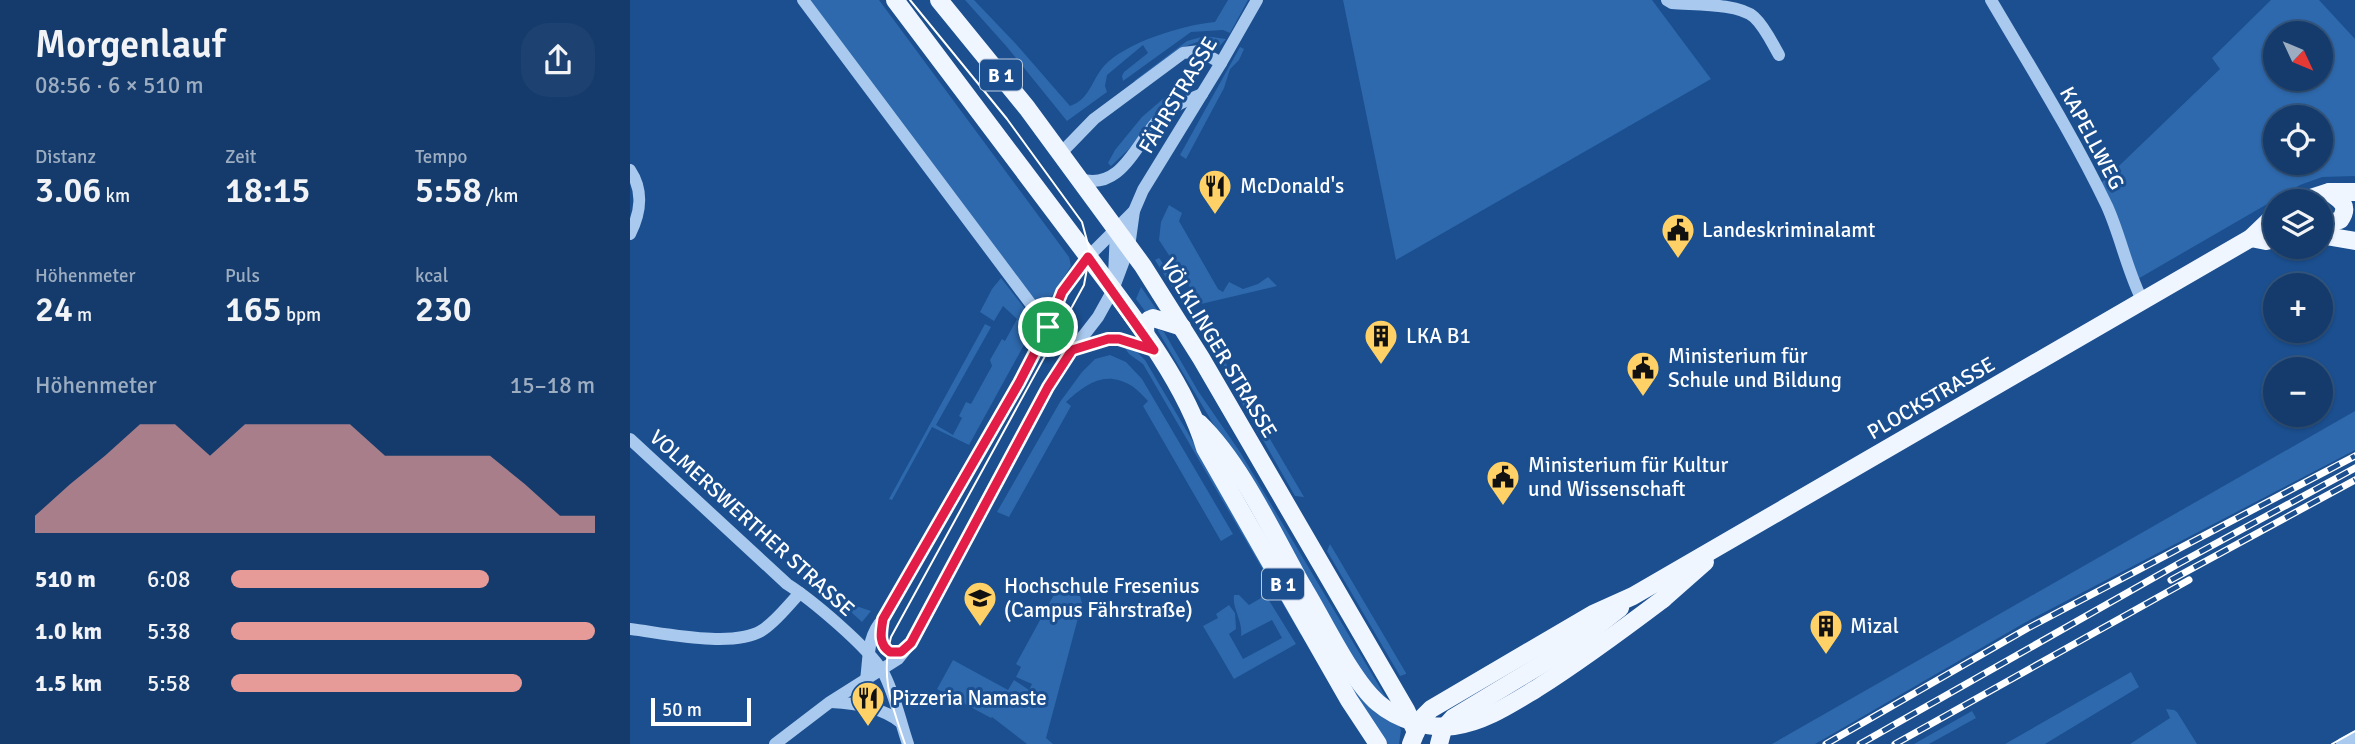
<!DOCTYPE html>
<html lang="de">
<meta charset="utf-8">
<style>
body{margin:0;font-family:Signika,sans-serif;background:#1d4271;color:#f1f3f6;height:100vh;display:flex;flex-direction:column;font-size:26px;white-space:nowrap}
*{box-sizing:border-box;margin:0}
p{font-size:23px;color:#9dadc1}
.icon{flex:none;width:38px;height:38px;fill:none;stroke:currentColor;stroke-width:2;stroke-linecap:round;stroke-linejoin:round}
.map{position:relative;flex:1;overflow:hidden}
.details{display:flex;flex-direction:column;background:#143b6b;width:630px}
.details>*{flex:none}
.needle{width:46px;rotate:134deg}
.controls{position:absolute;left:1633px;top:21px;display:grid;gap:14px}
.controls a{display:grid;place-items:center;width:70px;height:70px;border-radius:50%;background:#143b6b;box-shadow:0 2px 5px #0004,0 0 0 2px #33557e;font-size:35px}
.scale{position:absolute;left:21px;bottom:18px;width:100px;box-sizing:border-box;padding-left:7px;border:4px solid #fff;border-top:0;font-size:19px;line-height:24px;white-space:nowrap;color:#fff;-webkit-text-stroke:5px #1b4f8f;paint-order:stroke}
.pin{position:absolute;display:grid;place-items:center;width:60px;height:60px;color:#fff;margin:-30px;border:4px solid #fff;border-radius:50%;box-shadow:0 2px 7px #0007}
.round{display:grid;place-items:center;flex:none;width:74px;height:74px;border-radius:28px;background:#1d4271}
.headline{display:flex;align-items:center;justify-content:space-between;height:119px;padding:0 35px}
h1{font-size:38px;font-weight:600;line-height:52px}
.stats{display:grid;grid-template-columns:repeat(3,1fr);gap:10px;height:119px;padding:7px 35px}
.stats div{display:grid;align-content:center}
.stats b{font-size:35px;font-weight:600}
.stats small{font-size:19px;font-weight:400}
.stats p{font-size:19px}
.chart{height:196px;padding:14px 35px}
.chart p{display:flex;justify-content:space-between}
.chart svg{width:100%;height:126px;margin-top:7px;fill:#e69b98;opacity:.7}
ul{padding:0 35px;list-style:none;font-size:23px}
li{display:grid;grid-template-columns:112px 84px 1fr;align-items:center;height:52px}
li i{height:18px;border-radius:9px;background:#e69b98}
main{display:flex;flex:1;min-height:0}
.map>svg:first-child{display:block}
</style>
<main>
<section class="details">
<div class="headline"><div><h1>Morgenlauf</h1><p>08:56 · 6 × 510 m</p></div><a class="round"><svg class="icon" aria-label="share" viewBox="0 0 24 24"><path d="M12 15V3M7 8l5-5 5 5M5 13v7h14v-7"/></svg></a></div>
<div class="stats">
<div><p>Distanz</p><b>3.06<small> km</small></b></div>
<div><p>Zeit</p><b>18:15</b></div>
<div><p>Tempo</p><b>5:58<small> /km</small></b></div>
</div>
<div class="stats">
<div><p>Höhenmeter</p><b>24<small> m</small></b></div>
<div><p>Puls</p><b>165<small> bpm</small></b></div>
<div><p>kcal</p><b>230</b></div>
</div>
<div class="chart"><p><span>Höhenmeter</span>15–18 m</p>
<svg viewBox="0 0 160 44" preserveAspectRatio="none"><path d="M0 44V38L10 27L20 17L30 6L40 6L50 17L60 6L70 6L80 6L90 6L100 17L110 17L120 17L130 17L140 27L150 38L160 38V44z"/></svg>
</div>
<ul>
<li><b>510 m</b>6:08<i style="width:71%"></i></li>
<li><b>1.0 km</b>5:38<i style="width:100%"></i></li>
<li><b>1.5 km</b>5:58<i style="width:80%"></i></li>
</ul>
</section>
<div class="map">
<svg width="1725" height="744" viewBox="0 0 1725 744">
<rect width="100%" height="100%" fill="#1b4f8f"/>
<!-- green -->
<g fill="#2e69ad" fill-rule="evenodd">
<polygon points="179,0 249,0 439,257 441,266 415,307 407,305"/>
<path d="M335 0H344L386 44 440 106C460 99 461 81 474 66 496 42 553 25 585 22L598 0H618L600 33 593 30 561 32 493 81 492 76 494 72 518 53 513 45 477 75 475 86 477 92 437 121 377 47Z"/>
<polygon points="713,0 1022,0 1081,79 766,260"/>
<path d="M1641 0H1689L1725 39V176L1692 177 1670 185 1506 280 1468 186 1590 69 1582 58ZM1645 33H1690V79H1645ZM1645 117H1690V163H1645Z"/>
<polygon points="575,36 596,39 585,51 573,42 567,42 554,47 508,82 504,81 557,41"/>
<polygon points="610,47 614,49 609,60 600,69 594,88 556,159 550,155"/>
<polygon points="556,79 555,87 532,105 499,149 481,166 478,163 485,150 512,117"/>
<polygon points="539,205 552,213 549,221 588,289 593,292 599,282 613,289 628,284 638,277 647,286 571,304 529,240 531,222"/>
<polygon points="529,258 530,259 588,350 582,351 525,260"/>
<polygon points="371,278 406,323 339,445 302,427 262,500 259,499 355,324 361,327 306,425 323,435 332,418 329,416 336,402 341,404 362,366 360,360 372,339 375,341 387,319 373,306 364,321 350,312 362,289"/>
<polygon points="511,287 527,310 515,311 506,299"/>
<polygon points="528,329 534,332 568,391 610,452 758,701 771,730 769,744 756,744 731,709 586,456 591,437 528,331"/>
<polygon points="493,345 505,350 515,360 673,629 671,635 513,364 499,354"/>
<path d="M480 355 496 362 512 379 603 534 591 541 513 406 518 401C514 397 508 390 502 386 474 369 455 385 436 402L441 406 379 517 367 512 430 402 452 372 465 359Z"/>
<polygon points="595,362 674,497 665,496 592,368"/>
<polygon points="1725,411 1725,450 1396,622 1185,744 1142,744"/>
<polygon points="700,544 776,673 776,674 770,676 697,551"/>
<polygon points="432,580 448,589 452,603 416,738 423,744 397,744 362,717 361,718 307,689 323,660 378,690 384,680 399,690 402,684 386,677 391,667 386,664"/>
<path d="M632 589 666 644 604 679 573 626 588 618 586 614 599 605 605 613 606 629 599 634 613 659 652 638 642 620 611 636C613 620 602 609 604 595H609L619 605 631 598Z"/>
<polygon points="226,606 241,611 232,622 221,612"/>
<polygon points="1501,672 1509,687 1415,744 1375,744"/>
<polygon points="1536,709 1544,710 1547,712 1567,744 1500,744 1540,718"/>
<polygon points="1342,711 1346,718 1299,744 1284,744"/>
</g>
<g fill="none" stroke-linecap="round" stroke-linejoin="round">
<!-- minor -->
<g stroke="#a9c9ee" stroke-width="12">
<polyline points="173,0 418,327"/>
<path d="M1037 0 1042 3C1064 5 1108 3 1124 17 1135 27 1142 43 1149 55"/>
<path d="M1361 0C1401 68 1443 135 1477 206 1491 237 1497 271 1513 302"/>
<polyline points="431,153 464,119 553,53 570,51 591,63"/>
<path d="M0 170C14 191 11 212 0 234"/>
<path d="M450 179C494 192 507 138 534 114 545 105 559 99 572 94"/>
<polyline points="484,277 486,229"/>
<polyline points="442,350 478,339 489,339 524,350"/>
<path d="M0 439 157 584C182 600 238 647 253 672 265 694 270 721 278 744"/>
<polyline points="253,621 250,636 255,649 265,654 275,649"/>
<path d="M0 629C34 633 102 648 131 631 146 622 158 605 170 593"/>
<path d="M236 680C239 658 237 636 253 619L389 383 418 327 432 292 458 257 504 211"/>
<path d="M201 702C224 703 252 707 270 722"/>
<polyline points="145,744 200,702 268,659 281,643 418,387 437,357 468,317 483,290 499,247 504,211 513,190 591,63 627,0"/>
<polyline points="1712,744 1725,737"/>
</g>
<!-- major -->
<g stroke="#f0f6ff" stroke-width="18">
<path d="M265 0C328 85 393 169 457 255 499 311 555 381 575 448L719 700 748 744"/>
<polyline points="309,0 397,108 513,266 571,358 776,710 786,732"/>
<polyline points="1671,201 1699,192 1725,192"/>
<path d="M1690 226 1710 220C1720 206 1711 200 1699 192"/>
<polyline points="1690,235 1725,241"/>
<polyline points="1621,238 1636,241 1645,239"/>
<path d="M516 338C515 330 513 321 523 318L552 327"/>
<path d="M569 423C612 465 643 534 673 587"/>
<polyline points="1033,599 1075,562"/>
<polyline points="781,744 791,719 801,709 963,614 1003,596 1621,238 1645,215"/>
<polyline points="809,744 813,729 823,718 942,646 990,608"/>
</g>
<!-- tram -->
<g stroke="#fff" stroke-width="2">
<path d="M275 744C262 705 250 678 261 637L454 285 460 252 452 222 377 119 280 0"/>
<polyline points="1702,744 1725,731"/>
</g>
<defs>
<g id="rail">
<polyline points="1541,580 1725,480"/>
<polyline points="1196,744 1398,628 1725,456"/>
<polyline points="1230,744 1548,564 1725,468"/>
<polyline points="1265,744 1559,580"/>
</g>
</defs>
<!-- rail casing -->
<use href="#rail" stroke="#fff" stroke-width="7"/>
<!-- rail -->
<use href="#rail" stroke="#1b4f8f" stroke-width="4.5" stroke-dasharray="13" stroke-linecap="butt"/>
<!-- major-bridge -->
<path stroke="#f0f6ff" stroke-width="18" d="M673 587C693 619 721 680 748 703 768 720 798 729 824 726 854 722 881 704 906 689 950 661 992 630 1033 599"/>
</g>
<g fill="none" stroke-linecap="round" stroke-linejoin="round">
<defs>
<path id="route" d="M458 257 524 350 489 339H478L442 350 418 387 281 643 271 652H260C248 644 251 632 253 619L389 383 418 327 432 292Z"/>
</defs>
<!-- route casing -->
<use href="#route" stroke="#fff" stroke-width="14"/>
<!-- route -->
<use href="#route" stroke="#e11d48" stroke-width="9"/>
</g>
<!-- icons -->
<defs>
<symbol id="restaurant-pin" viewBox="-11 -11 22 30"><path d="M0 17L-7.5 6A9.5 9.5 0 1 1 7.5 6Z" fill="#ffd166" stroke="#1b4f8f"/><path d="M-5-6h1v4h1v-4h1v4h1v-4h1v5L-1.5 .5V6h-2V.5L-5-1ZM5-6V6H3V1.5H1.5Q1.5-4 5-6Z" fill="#111"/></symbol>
<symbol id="civic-pin" viewBox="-11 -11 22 30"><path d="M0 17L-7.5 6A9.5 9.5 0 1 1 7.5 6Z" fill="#ffd166" stroke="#1b4f8f"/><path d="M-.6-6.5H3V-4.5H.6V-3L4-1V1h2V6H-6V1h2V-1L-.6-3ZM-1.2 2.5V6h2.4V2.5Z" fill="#111"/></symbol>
<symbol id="building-pin" viewBox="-11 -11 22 30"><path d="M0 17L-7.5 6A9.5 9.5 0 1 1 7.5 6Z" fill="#ffd166" stroke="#1b4f8f"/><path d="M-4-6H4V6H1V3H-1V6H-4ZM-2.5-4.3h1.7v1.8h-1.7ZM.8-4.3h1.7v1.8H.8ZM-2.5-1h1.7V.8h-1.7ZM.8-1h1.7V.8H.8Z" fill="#111"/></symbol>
<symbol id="university-pin" viewBox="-11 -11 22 30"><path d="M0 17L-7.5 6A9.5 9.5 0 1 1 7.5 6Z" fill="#ffd166" stroke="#1b4f8f"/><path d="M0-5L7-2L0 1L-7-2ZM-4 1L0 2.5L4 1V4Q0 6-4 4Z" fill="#111"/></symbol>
</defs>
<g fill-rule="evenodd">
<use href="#restaurant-pin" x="566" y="167" width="38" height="52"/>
<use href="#civic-pin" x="1029" y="211" width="38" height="52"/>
<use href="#building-pin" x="732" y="317" width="38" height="52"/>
<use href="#civic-pin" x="994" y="349" width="38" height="52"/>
<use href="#civic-pin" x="854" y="458" width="38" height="52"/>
<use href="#university-pin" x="331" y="579" width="38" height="52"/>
<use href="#building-pin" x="1177" y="607" width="38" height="52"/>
<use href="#restaurant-pin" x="219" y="679" width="38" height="52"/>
</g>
<g text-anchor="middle" stroke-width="6" stroke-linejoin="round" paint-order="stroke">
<!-- shield labels -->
<g fill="#1b4f8f" stroke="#bbcadd" stroke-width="2">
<rect x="350" y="59.5" width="42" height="31" rx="5"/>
<rect x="632" y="568.5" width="42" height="31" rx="5"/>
</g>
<g font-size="19" font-weight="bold" fill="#fff">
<text x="371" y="82">B 1</text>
<text x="653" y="591">B 1</text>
</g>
<!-- street labels -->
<g font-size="21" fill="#fff" stroke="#1b4f8f">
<text transform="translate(548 95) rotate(-59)" y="7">FÄHRSTRASSE</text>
<text transform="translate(1462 138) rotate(62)" y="7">KAPELLWEG</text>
<text transform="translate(589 348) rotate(59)" y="7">VÖLKLINGER STRASSE</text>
<text transform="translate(1301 398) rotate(-30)" y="7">PLOCKSTRASSE</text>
<text transform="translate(122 523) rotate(42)" y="7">VOLMERSWERTHER STRASSE</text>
</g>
<!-- poi labels -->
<g font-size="21" fill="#fff" stroke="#1b4f8f" text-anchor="start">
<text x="610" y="193">McDonald's</text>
<text x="1072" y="237">Landeskriminalamt</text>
<text x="776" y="343">LKA B1</text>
<text x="1038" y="363">Ministerium für<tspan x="1038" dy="24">Schule und Bildung</tspan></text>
<text x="898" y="472">Ministerium für Kultur<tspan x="898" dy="24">und Wissenschaft</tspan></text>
<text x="374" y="593">Hochschule Fresenius<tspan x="374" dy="24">(Campus Fährstraße)</tspan></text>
<text x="1220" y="633">Mizal</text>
<text x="262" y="705">Pizzeria Namaste</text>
</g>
</g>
</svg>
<div class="controls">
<a><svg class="needle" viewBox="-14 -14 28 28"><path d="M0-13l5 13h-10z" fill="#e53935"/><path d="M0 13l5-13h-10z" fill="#9dadc1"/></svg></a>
<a><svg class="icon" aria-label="locate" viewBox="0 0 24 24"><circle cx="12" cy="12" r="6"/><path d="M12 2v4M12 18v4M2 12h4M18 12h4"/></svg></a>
<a><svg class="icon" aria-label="layers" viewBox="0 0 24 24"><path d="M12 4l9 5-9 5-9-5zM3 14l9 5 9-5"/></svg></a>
<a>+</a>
<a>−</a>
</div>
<div class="scale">50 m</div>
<div class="pin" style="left:418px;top:327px;background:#1e9e55"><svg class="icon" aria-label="arrive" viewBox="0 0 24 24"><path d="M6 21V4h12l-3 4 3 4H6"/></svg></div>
</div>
</main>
